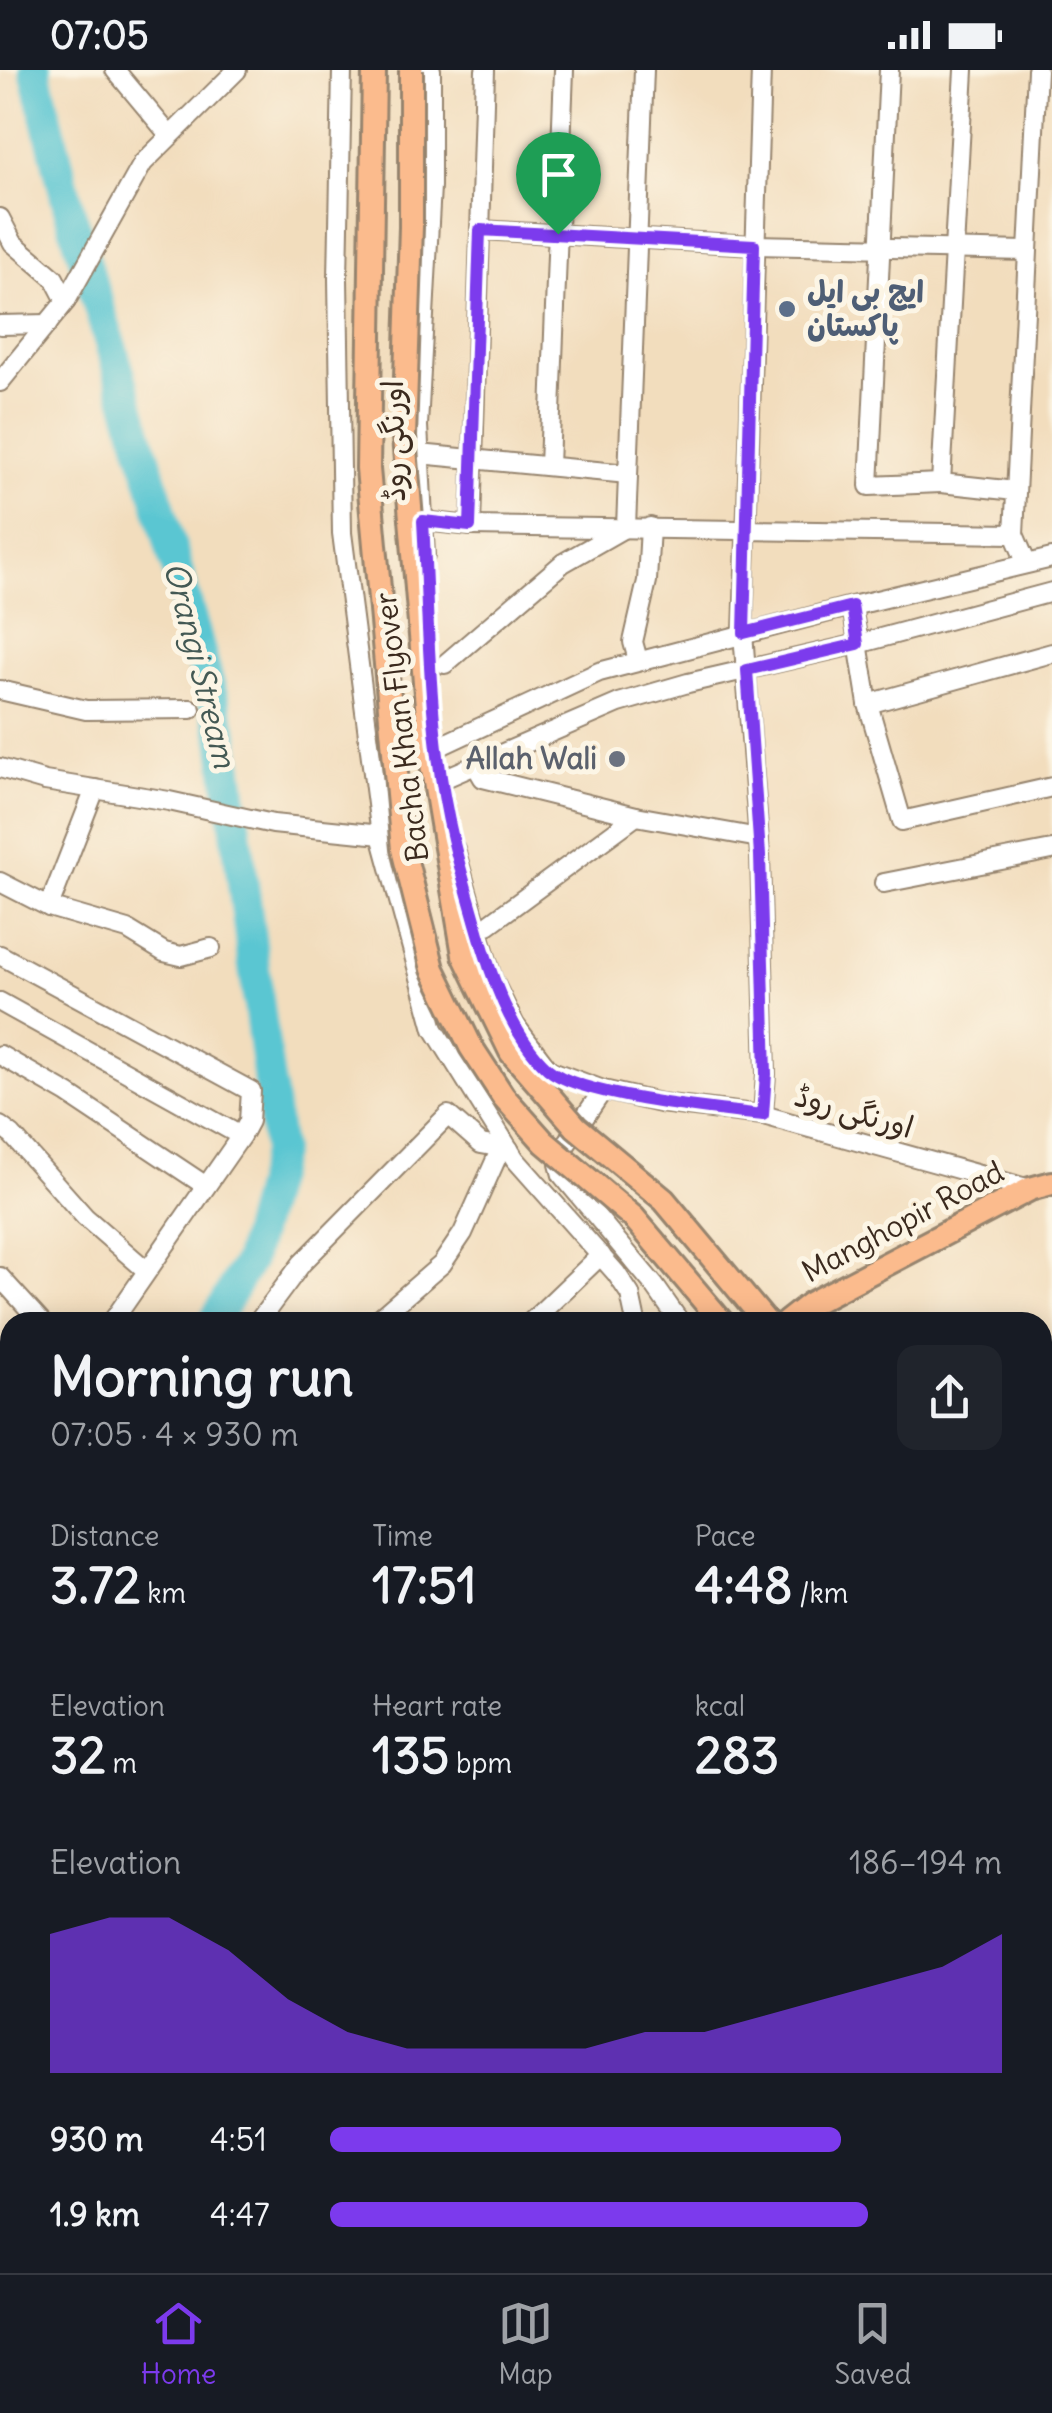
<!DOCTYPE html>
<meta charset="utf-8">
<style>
body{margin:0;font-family:Delius,"Playpen Sans Arabic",sans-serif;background:#20242c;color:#f1f3f6;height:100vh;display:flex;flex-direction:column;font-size:38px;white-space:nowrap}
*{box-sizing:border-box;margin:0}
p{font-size:32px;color:#9ea1a6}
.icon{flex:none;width:55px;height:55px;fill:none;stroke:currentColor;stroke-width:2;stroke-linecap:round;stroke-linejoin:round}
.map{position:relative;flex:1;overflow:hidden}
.panel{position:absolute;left:0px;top:1242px;width:1052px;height:962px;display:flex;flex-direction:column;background:#171b24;border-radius:30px 30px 0 0;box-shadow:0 5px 25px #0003}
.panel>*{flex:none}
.pin{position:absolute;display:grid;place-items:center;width:85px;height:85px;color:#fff;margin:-102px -42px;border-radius:50% 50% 50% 0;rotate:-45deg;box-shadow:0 0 10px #0007}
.pin .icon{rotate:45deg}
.round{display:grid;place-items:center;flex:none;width:105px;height:105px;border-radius:20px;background:#20242c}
.overview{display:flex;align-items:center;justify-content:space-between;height:170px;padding:0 50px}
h1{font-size:55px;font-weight:700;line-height:75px}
.figures{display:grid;grid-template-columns:repeat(3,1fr);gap:15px;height:170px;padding:10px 50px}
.figures div{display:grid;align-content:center}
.figures b{font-size:50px;font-weight:700}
.figures small{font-size:28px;font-weight:400}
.figures p{font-size:28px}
.chart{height:280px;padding:20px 50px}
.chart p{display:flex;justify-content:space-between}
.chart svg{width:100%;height:180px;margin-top:10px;fill:#7c3aed;opacity:.7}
ul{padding:0 50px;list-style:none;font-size:32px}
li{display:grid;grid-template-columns:160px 120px 1fr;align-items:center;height:75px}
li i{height:25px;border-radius:12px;background:#7c3aed}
.status{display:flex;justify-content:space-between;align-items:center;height:70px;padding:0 50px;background:#171b24;direction:ltr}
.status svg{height:28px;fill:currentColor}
.menu{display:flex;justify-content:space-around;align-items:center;height:140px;border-top:2px solid #363941;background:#171b24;font-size:28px;color:#9ea1a6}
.menu a{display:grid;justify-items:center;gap:5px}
.menu .current{color:#7c3aed}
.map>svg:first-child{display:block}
</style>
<div class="status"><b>07:05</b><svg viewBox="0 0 49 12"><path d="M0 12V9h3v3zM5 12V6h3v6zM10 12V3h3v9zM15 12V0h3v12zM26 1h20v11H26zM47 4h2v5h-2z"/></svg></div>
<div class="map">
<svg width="1052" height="2203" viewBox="0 0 1052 2203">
<rect width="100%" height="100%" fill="#fcf5e5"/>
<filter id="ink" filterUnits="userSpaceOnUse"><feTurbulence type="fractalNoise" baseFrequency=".01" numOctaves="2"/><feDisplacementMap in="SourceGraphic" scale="20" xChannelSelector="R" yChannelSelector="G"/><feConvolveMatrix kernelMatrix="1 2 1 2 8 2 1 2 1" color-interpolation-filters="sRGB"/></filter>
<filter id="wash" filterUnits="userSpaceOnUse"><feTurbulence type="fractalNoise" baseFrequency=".0048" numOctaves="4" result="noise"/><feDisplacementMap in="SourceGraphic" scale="40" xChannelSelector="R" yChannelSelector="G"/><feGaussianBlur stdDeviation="2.25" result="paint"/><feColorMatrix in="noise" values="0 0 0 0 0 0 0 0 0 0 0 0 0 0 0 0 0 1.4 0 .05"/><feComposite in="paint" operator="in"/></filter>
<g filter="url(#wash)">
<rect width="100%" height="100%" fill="#f2ddbd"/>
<!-- industrial -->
<polygon fill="#d2bfbf" points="108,2195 468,2195 469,2203 97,2203"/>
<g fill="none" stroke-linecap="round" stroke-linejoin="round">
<!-- river -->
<g stroke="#5ac6d2" stroke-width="32">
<polyline points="35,0 69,139 157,427 224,669 278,1080 249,1190 214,1252"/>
<polyline points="865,2203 869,2195"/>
</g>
</g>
</g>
<g filter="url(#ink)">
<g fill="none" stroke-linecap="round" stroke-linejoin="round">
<defs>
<g id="minor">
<polyline points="115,0 170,66"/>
<polyline points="342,0 338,209 342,463 381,765 434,959 515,1089 616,1203 630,1224 636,1252"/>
<polyline points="761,0 743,563 760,785 766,1004 763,1045"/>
<polyline points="889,0 869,416 941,413"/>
<polyline points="964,0 941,413 1015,421"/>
<polyline points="0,148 13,173 54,208 66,231"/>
<polyline points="480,160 755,175 1027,181"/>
<polyline points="0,255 48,254"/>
<polyline points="0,312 66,231 143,93 237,0"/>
<polyline points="419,384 628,404"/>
<polyline points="549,396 564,0"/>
<polyline points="423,451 471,456 485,0"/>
<polyline points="471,456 1014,464"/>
<polyline points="425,485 418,356 431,116 431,0"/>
<polyline points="1026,492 1014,464 1037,0"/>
<polyline points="852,536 868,634 902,751 1052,717"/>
<polyline points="638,590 633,572 647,511 650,457"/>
<polyline points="445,594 563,493 626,457 644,0"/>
<polyline points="0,620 86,640 191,639"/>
<polyline points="868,634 1052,583"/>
<polyline points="438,677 599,602 852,536 1052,488"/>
<polyline points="476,696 483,708 636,746 759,768"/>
<polyline points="0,698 45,711 169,731 273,754 381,765"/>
<polyline points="443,709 619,633 688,613 858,574 1052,522"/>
<polyline points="455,779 492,908 515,955 549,1000 603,1020 660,1033 763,1045 1030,1119"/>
<polyline points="0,812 49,837 128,860 164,882 181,886 211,878"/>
<polyline points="884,813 1052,780"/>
<polyline points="49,837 95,719"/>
<polyline points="488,855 636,746"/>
<polyline points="0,885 251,1021 249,1051 241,1066 112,1252"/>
<polyline points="0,932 241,1066"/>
<polyline points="0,985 68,1024 206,1116"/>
<polyline points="603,1020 561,1082 559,1094 562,1105 654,1215 680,1252"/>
<polyline points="0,1056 12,1065 85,1147 146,1200"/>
<polyline points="0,1207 41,1252"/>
<polyline points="258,1252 302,1193 448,1045 481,1074 509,1079"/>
<polyline points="375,1252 442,1194 463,1163 501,1078"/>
<polyline points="531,1252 601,1185"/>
<polyline points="1042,1375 1052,1372"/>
<polyline points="1042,1468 1052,1469"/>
<polyline points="0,1735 10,1745"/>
<polyline points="0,1824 10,1831"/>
<polyline points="1042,1875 1052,1874"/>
<polyline points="0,1922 10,1930"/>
<polyline points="1042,1983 1052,1983"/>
<polyline points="1042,2012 1052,2091"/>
<polyline points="0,2109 10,2116"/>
<polyline points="94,2195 102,2203"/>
<polyline points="493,2195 497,2203"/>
<polyline points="980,2195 981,2203"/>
</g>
<g id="major">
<polyline points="787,1252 810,1234 1030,1119 1052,1113"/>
<polyline points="0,2180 10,2175"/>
<polyline points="1042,2190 1044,2203"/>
<polyline points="1008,2195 1009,2203"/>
<polyline points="59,2203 77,2195"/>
</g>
</defs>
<!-- minor casing -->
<use href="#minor" stroke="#96846e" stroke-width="22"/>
<!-- major casing -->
<use href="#major" stroke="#96846e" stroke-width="28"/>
<!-- minor -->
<use href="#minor" stroke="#fff" stroke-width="18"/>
<!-- major -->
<use href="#major" stroke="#fbbb8d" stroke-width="22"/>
<defs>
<g id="major-bridge">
<polyline points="374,0 368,399 403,779 433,899 471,977 503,1026 544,1072 634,1148 722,1252"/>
<polyline points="411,0 411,157 404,367 432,694 464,885 511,982 576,1057 664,1130 766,1252"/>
</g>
</defs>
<!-- major-bridge casing -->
<use href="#major-bridge" stroke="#96846e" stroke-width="28" stroke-linecap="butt"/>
<!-- major-bridge -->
<use href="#major-bridge" stroke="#fbbb8d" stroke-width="22"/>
</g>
</g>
<g fill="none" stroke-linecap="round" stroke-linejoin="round" filter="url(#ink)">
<defs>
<path id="route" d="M480 160 754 175 744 563 852 536 858 574 747 600 760 785 766 1004 763 1045C717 1040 580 1027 548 999 511 966 490 904 477 857 469 828 460 799 453 769 428 666 429 557 423 451L470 456Z"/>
</defs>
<!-- route casing -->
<use href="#route" stroke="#fff" stroke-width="20"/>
<!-- route -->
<use href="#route" stroke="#7c3aed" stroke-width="12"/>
</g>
<!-- markers -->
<circle fill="#5c6f8a" stroke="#fcf5e5" stroke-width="4" cx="787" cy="239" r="10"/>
<circle fill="#6b7280" stroke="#fcf5e5" stroke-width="4" cx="617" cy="689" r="10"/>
<g text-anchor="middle" stroke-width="10" stroke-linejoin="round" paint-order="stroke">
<!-- service labels -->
<g font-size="30" font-weight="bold" fill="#4e5e75" stroke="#fcf5e5" text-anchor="start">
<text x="807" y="232">ایچ بی ایل<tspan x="807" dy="34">پاکستان</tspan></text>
</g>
<!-- street labels -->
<g font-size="30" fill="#3b2a1e" stroke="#fcf5e5">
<text transform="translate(394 371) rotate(-91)" y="10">اورنگی روڈ</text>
<text transform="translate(402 657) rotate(-97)" y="10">Bacha Khan Flyover</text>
<text transform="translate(854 1042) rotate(16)" y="10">اورنگی روڈ</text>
<text transform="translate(903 1152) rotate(-28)" y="10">Manghopir Road</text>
</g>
<!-- worship labels -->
<g font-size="30" font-weight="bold" fill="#5b616d" stroke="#fcf5e5" text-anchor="end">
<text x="597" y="699">Allah Wali</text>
</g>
<!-- water labels -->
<g font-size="32" font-style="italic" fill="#445954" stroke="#fcf5e5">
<text transform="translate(200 595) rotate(76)" y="11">Orangi Stream</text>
</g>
</g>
</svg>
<div class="pin" style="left:558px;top:164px;background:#1e9e55"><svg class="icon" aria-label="arrive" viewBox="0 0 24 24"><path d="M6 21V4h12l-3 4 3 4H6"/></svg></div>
<section class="panel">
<div class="overview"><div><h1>Morning run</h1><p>07:05 · 4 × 930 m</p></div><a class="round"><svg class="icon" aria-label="share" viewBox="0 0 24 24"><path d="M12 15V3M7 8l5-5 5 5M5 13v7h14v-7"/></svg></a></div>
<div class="figures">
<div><p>Distance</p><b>3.72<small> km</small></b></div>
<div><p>Time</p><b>17:51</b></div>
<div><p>Pace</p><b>4:48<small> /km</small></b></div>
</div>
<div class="figures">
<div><p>Elevation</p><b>32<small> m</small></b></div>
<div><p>Heart rate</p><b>135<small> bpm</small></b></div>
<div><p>kcal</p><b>283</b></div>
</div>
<div class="chart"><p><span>Elevation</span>186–194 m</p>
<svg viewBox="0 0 160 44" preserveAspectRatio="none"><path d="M0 44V10L10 6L20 6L30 14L40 26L50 34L60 38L70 38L80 38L90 38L100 34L110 34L120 30L130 26L140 22L150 18L160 10V44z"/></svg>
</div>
<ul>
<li><b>930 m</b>4:51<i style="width:76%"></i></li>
<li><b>1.9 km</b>4:47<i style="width:80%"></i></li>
</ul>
</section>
</div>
<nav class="menu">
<a class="current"><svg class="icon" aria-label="home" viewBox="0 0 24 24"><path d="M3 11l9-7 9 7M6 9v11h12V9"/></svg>Home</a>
<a><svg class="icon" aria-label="map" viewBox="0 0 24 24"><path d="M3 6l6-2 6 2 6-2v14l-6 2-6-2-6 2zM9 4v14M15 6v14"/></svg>Map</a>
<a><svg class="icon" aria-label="saved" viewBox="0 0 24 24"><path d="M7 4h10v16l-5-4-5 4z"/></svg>Saved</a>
</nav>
